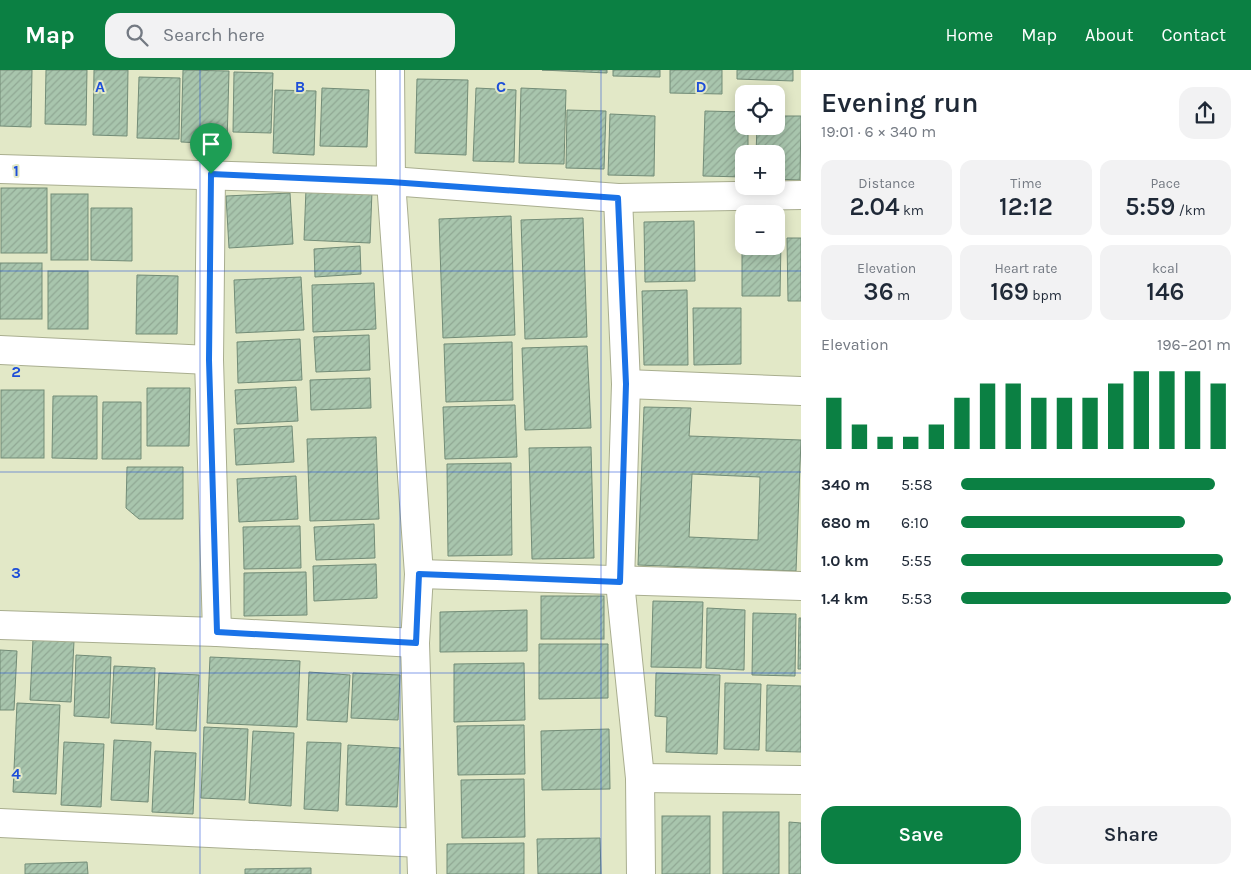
<!DOCTYPE html>
<meta charset="utf-8">
<style>
body{margin:0;font-family:Karla,sans-serif;background:#f2f2f3;color:#1f2937;height:100vh;display:flex;flex-direction:column;font-size:19px;white-space:nowrap}
*{box-sizing:border-box;margin:0}
p{font-size:16px;color:#747a83}
.icon{flex:none;width:28px;height:28px;fill:none;stroke:currentColor;stroke-width:2;stroke-linecap:round;stroke-linejoin:round}
.map{position:relative;flex:1;overflow:hidden}
.side{display:flex;flex-direction:column;background:#fff;width:450px}
.side>*{flex:none}
.buttons{position:absolute;left:735px;top:15px;display:grid;gap:10px}
.buttons a{display:grid;place-items:center;width:50px;height:50px;border-radius:10px;background:#fff;box-shadow:0 2px 12px #0003;font-size:25px}
.pin{position:absolute;display:grid;place-items:center;width:42px;height:42px;color:#fff;margin:-51px -21px;border-radius:50% 50% 50% 0;rotate:-45deg;box-shadow:0 0 5px #0007}
.pin .icon{rotate:45deg}
.round{display:grid;place-items:center;flex:none;width:52px;height:52px;border-radius:15px;background:#f2f2f3}
.summary{display:flex;align-items:center;justify-content:space-between;height:85px;padding:0 20px}
h1{font-size:28px;font-weight:600;line-height:38px}
.metrics{display:grid;grid-template-columns:repeat(3,1fr);gap:8px;height:85px;padding:5px 20px}
.metrics div{display:grid;align-content:center;border-radius:12px;background:#f2f2f3;text-align:center}
.metrics b{font-size:25px;font-weight:600}
.metrics small{font-size:14px;font-weight:400}
.metrics p{font-size:14px}
.chart{height:140px;padding:10px 20px}
.chart p{display:flex;justify-content:space-between}
.chart svg{width:100%;height:90px;margin-top:5px;stroke:#0b8043;stroke-width:6}
.primary-button{display:flex;gap:10px;margin-top:auto;padding:10px 20px}
.primary-button a{flex:1;height:58px;border-radius:15px;background:#0b8043;color:#fff;font-size:20px;font-weight:600;line-height:58px;text-align:center}
.primary-button a+a{background:#f2f2f3;color:#1f2937}
ul{padding:0 20px;list-style:none;font-size:16px}
li{display:grid;grid-template-columns:80px 60px 1fr;align-items:center;height:38px}
li i{height:12px;border-radius:6px;background:#0b8043}
header{display:flex;align-items:center;gap:30px;box-sizing:border-box;height:70px;padding:0 25px;background:#0b8043;color:#fff}
header strong{font-size:24px}
nav{display:flex;gap:28px;margin-inline-start:auto;font-size:18px}
.search{width:350px;height:45px;background:#f2f2f3;display:flex;align-items:center;gap:12px;box-sizing:border-box;padding:0 18px;border-radius:15px;color:#747a83;font-size:19px}
main{display:flex;flex:1;min-height:0}
.map>svg:first-child{display:block}
</style>
<header>
<strong>Map</strong>
<div class="search"><svg class="icon" aria-label="search" viewBox="0 0 24 24"><circle cx="10" cy="10" r="6"/><path d="M15 15l6 6"/></svg>Search here</div>
<nav><a>Home</a><a>Map</a><a>About</a><a>Contact</a></nav>
</header>
<main>
<div class="map">
<svg width="801" height="804" viewBox="0 0 801 804">
<defs>
<pattern id="building-hatch" width="6" height="6" patternUnits="userSpaceOnUse" patternTransform="scale(1.25)"><rect width="6" height="6" fill="#a8c5ad"/><path d="M-1 1l2-2M0 6l6-6M5 7l2-2" fill="none" stroke="#90a894"/></pattern>
</defs>
<rect width="100%" height="100%" fill="#e2e8c7"/>
<!-- building -->
<g fill="url(#building-hatch)" stroke="#728c77" fill-rule="evenodd">
<polygon points="0,0 32,0 31,57 0,56"/>
<polygon points="46,0 87,0 86,55 45,54"/>
<polygon points="94,0 128,0 127,66 93,65"/>
<polygon points="183,0 229,1 227,74 181,72"/>
<polygon points="542,0 607,0 607,3"/>
<polygon points="613,0 660,0 660,7 613,6"/>
<polygon points="670,0 722,0 722,24 670,23"/>
<polygon points="737,0 793,0 793,11 737,9"/>
<polygon points="234,2 273,3 271,63 233,62"/>
<polygon points="139,7 180,8 179,69 137,68"/>
<polygon points="417,9 468,10 466,85 415,83"/>
<polygon points="322,18 369,20 367,77 320,76"/>
<polygon points="476,18 516,20 514,92 473,91"/>
<polygon points="521,18 566,20 564,94 519,93"/>
<polygon points="275,20 316,21 314,85 273,83"/>
<polygon points="567,40 606,41 604,99 566,98"/>
<polygon points="705,41 744,42 744,56 748,56 748,84 744,84 744,107 703,106"/>
<polygon points="610,44 655,46 654,106 608,105"/>
<polygon points="776,46 801,46 800,110 776,109 776,84 756,84 757,56 776,56"/>
<rect x="1" y="118" width="46" height="65"/>
<polygon points="306,119 372,121 370,173 304,170"/>
<polygon points="290,123 293,174 229,178 226,126"/>
<rect x="51" y="124" width="37" height="66"/>
<polygon points="91,138 132,138 132,191 91,190"/>
<polygon points="511,146 515,265 443,268 439,149"/>
<polygon points="583,148 587,267 525,269 521,150"/>
<polygon points="694,151 695,211 645,212 644,152"/>
<polygon points="787,168 801,168 801,231 788,231"/>
<polygon points="742,171 744,176 776,176 776,172 781,172 780,226 742,226"/>
<polygon points="360,176 361,204 315,207 314,179"/>
<rect x="0" y="193" width="42" height="56"/>
<rect x="48" y="201" width="40" height="58"/>
<polygon points="137,205 178,206 177,264 136,264"/>
<polygon points="301,207 304,260 236,263 234,210"/>
<polygon points="374,213 376,259 313,262 312,215"/>
<polygon points="687,220 688,295 644,295 642,221"/>
<polygon points="693,238 741,238 741,294 694,295"/>
<polygon points="369,265 370,300 316,302 314,267"/>
<polygon points="300,269 302,310 238,313 237,272"/>
<polygon points="512,272 513,330 446,332 444,274"/>
<polygon points="587,276 591,358 525,360 522,278"/>
<polygon points="370,308 371,338 311,340 310,310"/>
<polygon points="296,317 298,351 237,354 235,320"/>
<polygon points="147,318 190,318 189,376 147,376"/>
<rect x="1" y="320" width="43" height="68"/>
<polygon points="53,326 97,326 97,389 52,388"/>
<polygon points="103,332 141,332 141,389 102,389"/>
<polygon points="515,335 517,387 445,389 443,337"/>
<path d="M644 337 691 338 689 366 801 370 796 501 638 495ZM692 404 760 407 758 470 689 467Z"/>
<polygon points="292,356 294,392 236,395 234,359"/>
<polygon points="376,367 379,449 310,451 307,369"/>
<polygon points="591,377 594,488 532,489 529,378"/>
<polygon points="511,393 512,485 448,486 447,394"/>
<polygon points="127,397 183,397 183,449 139,449 126,438"/>
<polygon points="296,406 298,449 239,452 237,409"/>
<polygon points="374,454 375,488 316,490 314,457"/>
<polygon points="300,456 301,498 244,499 243,457"/>
<polygon points="376,494 377,528 314,531 313,496"/>
<polygon points="306,502 307,545 244,546 244,503"/>
<rect x="541" y="526" width="63" height="43"/>
<polygon points="653,531 703,532 701,598 651,597"/>
<polygon points="707,538 745,540 744,600 706,598"/>
<polygon points="527,540 527,581 440,582 440,542"/>
<polygon points="753,543 796,544 795,606 752,605"/>
<polygon points="799,548 801,548 801,599 798,599"/>
<polygon points="33,569 74,571 71,632 30,630"/>
<polygon points="539,574 608,574 608,628 539,629"/>
<polygon points="0,580 17,581 14,640 0,640"/>
<polygon points="76,585 111,587 109,648 74,646"/>
<polygon points="210,587 300,591 297,657 207,653"/>
<polygon points="524,593 525,650 454,652 454,594"/>
<polygon points="114,596 155,598 153,655 111,653"/>
<polygon points="309,602 350,605 347,652 307,650"/>
<polygon points="159,603 199,605 196,661 156,659"/>
<polygon points="353,603 400,605 398,650 351,648"/>
<polygon points="656,603 720,605 717,684 666,682 667,647 655,646"/>
<polygon points="725,613 761,614 759,680 724,679"/>
<polygon points="767,615 801,616 801,682 766,681"/>
<polygon points="17,633 60,635 56,724 13,722"/>
<polygon points="524,655 525,704 458,705 457,656"/>
<polygon points="204,657 248,659 245,730 201,728"/>
<polygon points="609,659 610,719 542,720 541,661"/>
<polygon points="253,661 294,663 291,736 249,733"/>
<polygon points="114,670 151,672 148,732 111,730"/>
<polygon points="64,672 104,674 101,737 61,735"/>
<polygon points="307,672 341,673 338,741 304,739"/>
<polygon points="348,675 400,678 397,737 346,735"/>
<polygon points="155,681 196,683 193,744 152,742"/>
<polygon points="524,709 525,767 462,768 461,710"/>
<rect x="723" y="742" width="56" height="62"/>
<rect x="662" y="746" width="48" height="58"/>
<polygon points="789,752 801,753 801,804 789,804"/>
<polygon points="600,768 601,804 538,804 537,769"/>
<polygon points="524,773 524,804 447,804 447,774"/>
<polygon points="87,792 88,804 25,804 25,794"/>
<polygon points="311,798 311,804 245,804 245,799"/>
</g>
<g fill="none" stroke-linecap="round" stroke-linejoin="round">
<defs>
<g id="minor">
<polyline points="390,0 391,111 419,504 415,573 422,804"/>
<polyline points="0,99 391,111 618,128 801,125"/>
<polyline points="211,104 209,290 217,562"/>
<polyline points="618,128 626,314 620,512 640,708 641,804"/>
<polyline points="0,280 209,290"/>
<polyline points="626,314 801,321"/>
<polyline points="419,504 801,516"/>
<polyline points="0,555 217,562 415,573"/>
<polyline points="640,708 801,710"/>
<polyline points="0,753 421,773"/>
</g>
</defs>
<!-- minor casing -->
<use href="#minor" stroke="#a9ae8f" stroke-width="30"/>
<!-- minor -->
<use href="#minor" stroke="#fff" stroke-width="28"/>
</g>
<g fill="none" stroke-linecap="round" stroke-linejoin="round">
<defs>
<polygon id="route" points="211,104 391,112 618,128 626,314 620,512 419,504 416,573 217,562 209,290"/>
</defs>
<!-- route casing -->
<use href="#route" stroke="#fff" stroke-width="10"/>
<!-- route -->
<use href="#route" stroke="#1a73e8" stroke-width="6"/>
</g>
<!-- grid -->
<path fill="none" stroke="#1d4ed8" stroke-width="1" stroke-opacity="0.55" d="M200 0V804M400 0V804M601 0V804M0 201H801M0 402H801M0 603H801"/>
<g font-size="16" text-anchor="middle" font-weight="bold" fill="#1d4ed8" stroke="#e2e8c7" stroke-width="4" stroke-linejoin="round" paint-order="stroke">
<text x="100" y="22">A</text>
<text x="300" y="22">B</text>
<text x="501" y="22">C</text>
<text x="701" y="22">D</text>
<text x="16" y="106">1</text>
<text x="16" y="307">2</text>
<text x="16" y="508">3</text>
<text x="16" y="709">4</text>
</g>
</svg>
<div class="buttons">
<a><svg class="icon" aria-label="locate" viewBox="0 0 24 24"><circle cx="12" cy="12" r="6"/><path d="M12 2v4M12 18v4M2 12h4M18 12h4"/></svg></a>
<a>+</a>
<a>−</a>
</div>
<div class="pin" style="left:211px;top:104px;background:#1e9e55"><svg class="icon" aria-label="arrive" viewBox="0 0 24 24"><path d="M6 21V4h12l-3 4 3 4H6"/></svg></div>
</div>
<section class="side">
<div class="summary"><div><h1>Evening run</h1><p>19:01 · 6 × 340 m</p></div><a class="round"><svg class="icon" aria-label="share" viewBox="0 0 24 24"><path d="M12 15V3M7 8l5-5 5 5M5 13v7h14v-7"/></svg></a></div>
<div class="metrics">
<div><p>Distance</p><b>2.04<small> km</small></b></div>
<div><p>Time</p><b>12:12</b></div>
<div><p>Pace</p><b>5:59<small> /km</small></b></div>
</div>
<div class="metrics">
<div><p>Elevation</p><b>36<small> m</small></b></div>
<div><p>Heart rate</p><b>169<small> bpm</small></b></div>
<div><p>kcal</p><b>146</b></div>
</div>
<div class="chart"><p><span>Elevation</span>196–201 m</p>
<svg viewBox="0 0 160 44" preserveAspectRatio="none"><path d="M5 44V19M15 44V32M25 44V38M35 44V38M45 44V32M55 44V19M65 44V12M75 44V12M85 44V19M95 44V19M105 44V19M115 44V12M125 44V6M135 44V6M145 44V6M155 44V12"/></svg>
</div>
<ul>
<li><b>340 m</b>5:58<i style="width:94%"></i></li>
<li><b>680 m</b>6:10<i style="width:83%"></i></li>
<li><b>1.0 km</b>5:55<i style="width:97%"></i></li>
<li><b>1.4 km</b>5:53<i style="width:100%"></i></li>
</ul>
<div class="primary-button"><a>Save</a><a>Share</a></div>
</section>
</main>
